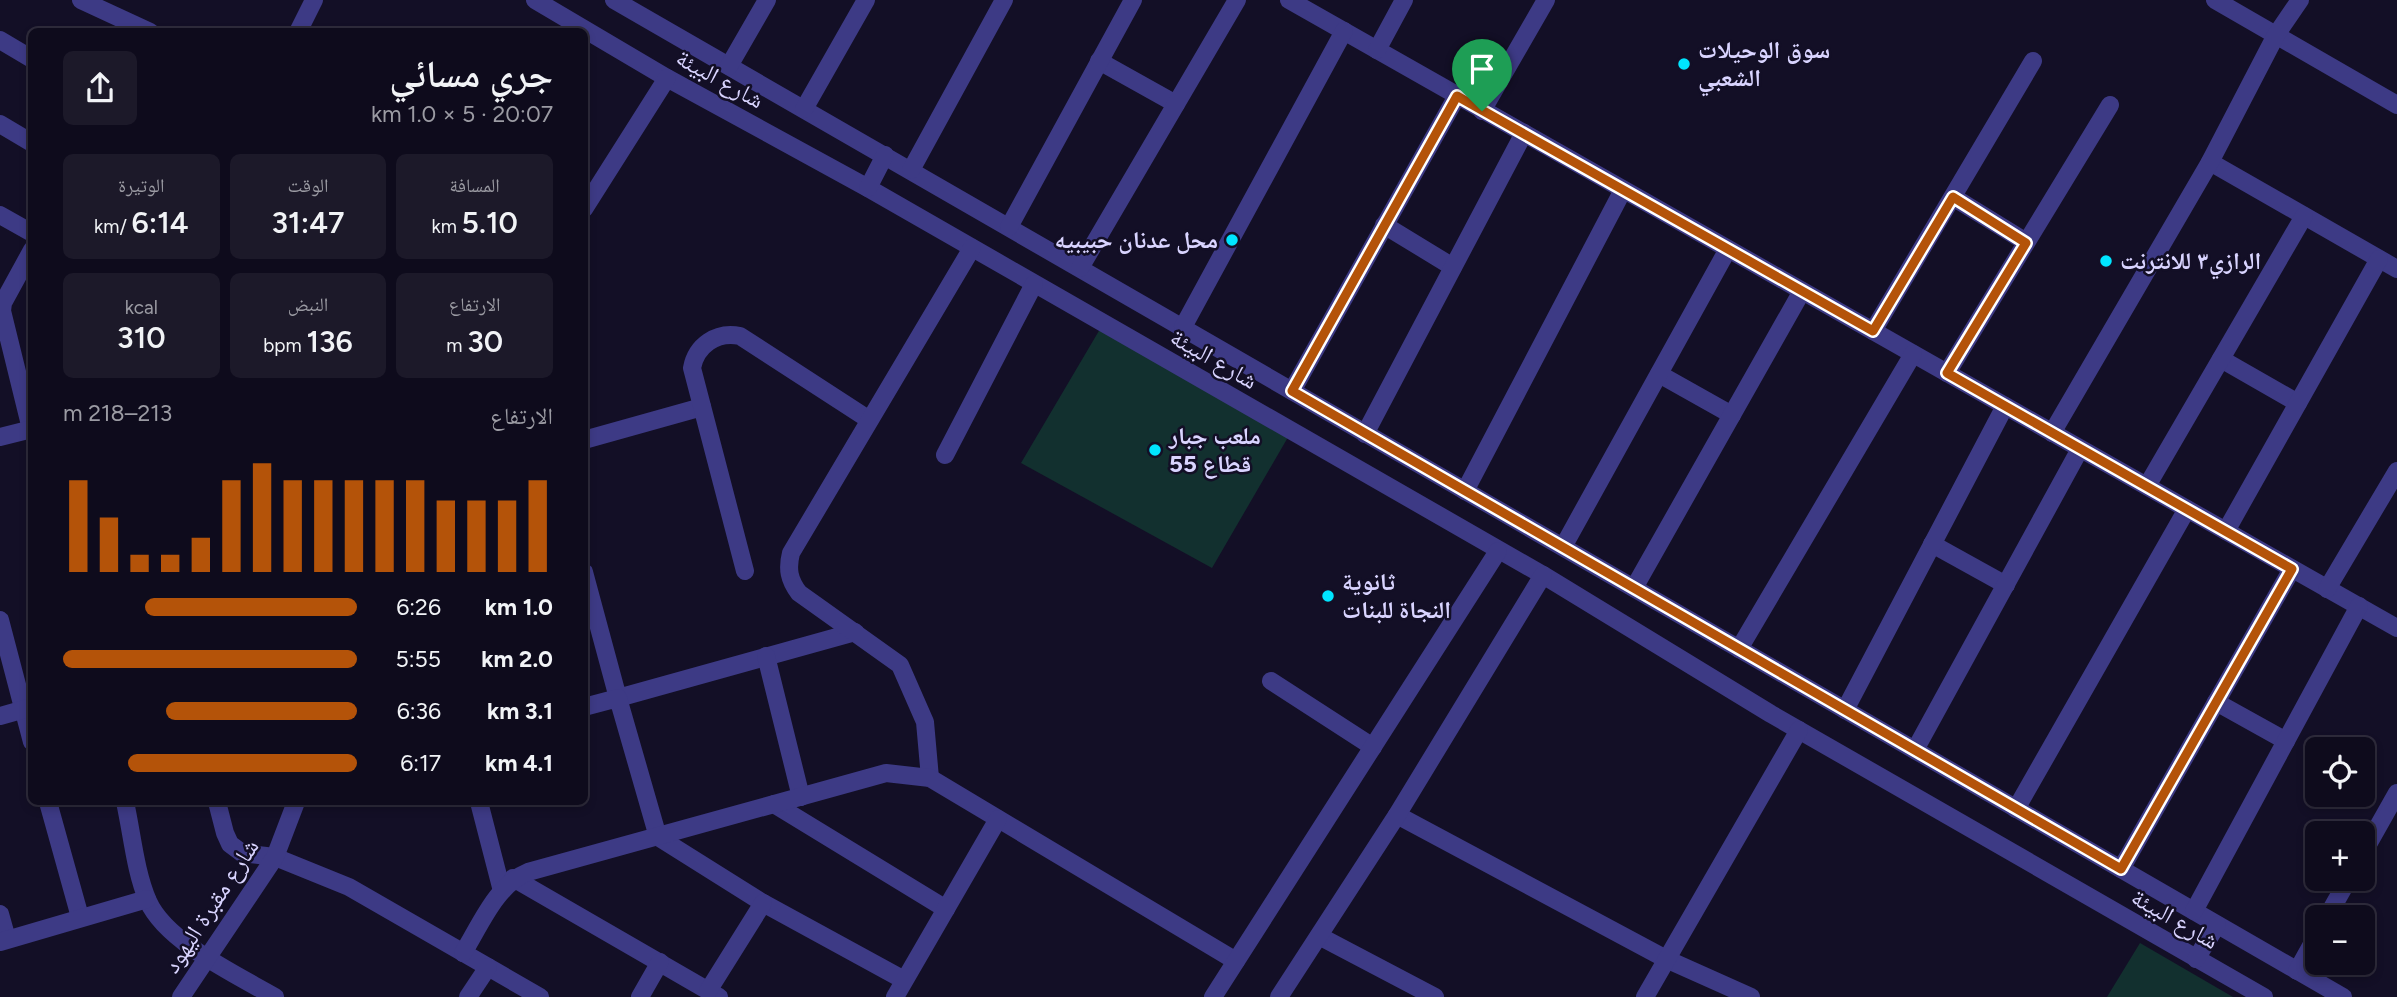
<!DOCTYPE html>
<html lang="ar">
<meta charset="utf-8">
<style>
body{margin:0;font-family:Figtree,"Noto Naskh Arabic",sans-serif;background:#1c1929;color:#f1f3f6;direction:rtl;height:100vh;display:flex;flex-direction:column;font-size:26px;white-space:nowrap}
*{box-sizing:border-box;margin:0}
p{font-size:23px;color:#9b9ba3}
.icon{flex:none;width:38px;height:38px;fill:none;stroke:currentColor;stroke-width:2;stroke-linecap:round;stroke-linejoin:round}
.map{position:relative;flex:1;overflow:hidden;direction:ltr}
.sheet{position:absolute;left:28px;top:28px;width:560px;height:777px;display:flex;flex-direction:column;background:#0e0b1c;border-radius:10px;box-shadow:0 4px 10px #0003,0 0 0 2px #2e2b3b;direction:rtl}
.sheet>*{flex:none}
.tools{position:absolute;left:2305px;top:737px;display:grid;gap:14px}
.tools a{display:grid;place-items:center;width:70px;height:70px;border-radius:10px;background:#0e0b1c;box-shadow:0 4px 10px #0003,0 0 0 2px #2e2b3b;font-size:35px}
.pin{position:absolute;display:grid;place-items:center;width:60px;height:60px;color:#fff;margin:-72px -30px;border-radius:50% 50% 50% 0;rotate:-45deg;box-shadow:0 0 7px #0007}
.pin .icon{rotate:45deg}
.round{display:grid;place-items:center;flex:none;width:74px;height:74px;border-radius:10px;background:#1c1929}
.summary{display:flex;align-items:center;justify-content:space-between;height:119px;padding:0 35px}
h1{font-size:38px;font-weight:600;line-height:52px}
.stats{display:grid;grid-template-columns:repeat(3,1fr);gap:10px;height:119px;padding:7px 35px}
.stats div{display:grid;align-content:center;border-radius:10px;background:#1c1929;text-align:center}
.stats b{font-size:30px;font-weight:600}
.stats small{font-size:19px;font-weight:400}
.stats p{font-size:19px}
.chart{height:196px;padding:14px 35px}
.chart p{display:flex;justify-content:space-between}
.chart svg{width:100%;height:126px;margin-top:7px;stroke:#b45309;stroke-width:6}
ul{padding:0 35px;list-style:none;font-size:23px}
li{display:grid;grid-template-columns:112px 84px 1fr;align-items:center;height:52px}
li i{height:18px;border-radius:9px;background:#b45309}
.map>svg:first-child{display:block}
</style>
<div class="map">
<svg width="2397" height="997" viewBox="0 0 2397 997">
<rect width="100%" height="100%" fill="#130f26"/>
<!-- green -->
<g fill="#12302f">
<polygon points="1103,324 1291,432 1212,568 1021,463"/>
<polygon points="2140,943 2233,997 2107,997"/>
</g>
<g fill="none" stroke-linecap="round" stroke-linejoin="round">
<!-- minor -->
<g stroke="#3d3a85" stroke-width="18">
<polyline points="81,0 150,32"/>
<polyline points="535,0 667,78 868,188 1543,575 1771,714 2264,997"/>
<polyline points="614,0 2343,997"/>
<polyline points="1289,0 2397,628"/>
<polyline points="2215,0 2397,105"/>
<polyline points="298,32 314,0"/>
<polyline points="0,40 32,59"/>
<polyline points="1377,50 1404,0"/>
<polyline points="1099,61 1176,104"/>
<polyline points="729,66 767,0"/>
<polyline points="804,109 866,0"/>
<polyline points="1482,111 1546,0"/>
<polyline points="0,124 32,143"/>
<polyline points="2210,162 2397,269"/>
<polyline points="911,170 1004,0"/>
<polyline points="868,188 885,155"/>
<polyline points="1953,197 2026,242"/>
<polyline points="584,209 667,78"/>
<polyline points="0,215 32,233"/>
<polyline points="1384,225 1453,267"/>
<polyline points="1009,227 1133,0"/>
<polyline points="32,250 3,303 2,311 32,433"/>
<polyline points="1080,268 1237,0"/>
<polyline points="1183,327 1344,31"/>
<polyline points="1873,331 2033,61"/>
<polyline points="2221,359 2298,403"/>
<polyline points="1947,373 2110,105"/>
<polyline points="1659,374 1732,415"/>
<polyline points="1292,391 1457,96"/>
<polyline points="2052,433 2210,162 2276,35 2300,0"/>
<polyline points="1365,434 1524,133"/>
<polyline points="0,437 32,429"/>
<polyline points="584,440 702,407"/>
<polyline points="945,455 1034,284"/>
<polyline points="2147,486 2304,216"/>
<polyline points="1465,491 1623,190"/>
<polyline points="2226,531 2379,259"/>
<polyline points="1932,544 2006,585"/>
<polyline points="1563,547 1728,249"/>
<path d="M745 571 692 368C696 346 716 331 740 336L868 419"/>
<polyline points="584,572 618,698 855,632"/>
<polyline points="1634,588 1802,291"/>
<polyline points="2327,589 2397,471"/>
<polyline points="0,620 32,742"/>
<polyline points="1739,649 1913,354"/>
<polyline points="766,656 801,797"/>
<polyline points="1271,681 1373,747"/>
<polyline points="2216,702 2286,741"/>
<polyline points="584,707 618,698 658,837 763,903 904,980"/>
<polyline points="1845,710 2005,406"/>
<polyline points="0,716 32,707"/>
<polyline points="1915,750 2080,449"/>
<path d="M930 778 925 722 900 665 799 593C789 580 787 569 791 553L972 248"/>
<polyline points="48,802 80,917"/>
<path d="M125 802C132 833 135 871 148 901 166 942 237 975 275 997"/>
<polyline points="217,802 225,833 230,844 242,853 275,857 349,887 540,997"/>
<polyline points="479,802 502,891"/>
<polyline points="774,804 946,909"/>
<polyline points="2016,809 2187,509"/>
<polyline points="1397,815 1666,959 1751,997"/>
<polyline points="2362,855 2397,793"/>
<polyline points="2121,869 2292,569"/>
<polyline points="513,878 719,997"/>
<polyline points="2194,911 2359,606"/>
<polyline points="0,914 7,939"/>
<polyline points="2327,917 2349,878"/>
<polyline points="1319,936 1435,997"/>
<polyline points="0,942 147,899"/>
<path d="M463 953C481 924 496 885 528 872L886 773 930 778 1236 961"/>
<polyline points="2196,959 2217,925"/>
<polyline points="2297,971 2317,935"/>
<polyline points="708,991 763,903"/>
<polyline points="181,997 275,857 296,802"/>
<polyline points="468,997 488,967"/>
<polyline points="640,997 660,962"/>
<polyline points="895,997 998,819"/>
<polyline points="1213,997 1498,551"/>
<polyline points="1279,997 1397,815 1543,575"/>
<polyline points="1645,997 1799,730"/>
</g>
</g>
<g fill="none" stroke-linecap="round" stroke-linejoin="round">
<defs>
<polygon id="route" points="1457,96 1873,331 1953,197 2026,243 1947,373 2292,569 2121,869 1292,391"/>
</defs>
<!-- route casing -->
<use href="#route" stroke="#fff" stroke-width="14"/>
<!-- route -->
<use href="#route" stroke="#b45309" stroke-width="9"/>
</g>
<!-- markers -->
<g fill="#00e5ff" stroke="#130f26" stroke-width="2.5">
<circle cx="1684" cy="64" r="7"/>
<circle cx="1232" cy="240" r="7"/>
<circle cx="2106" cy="261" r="7"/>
<circle cx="1155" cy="450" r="7"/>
<circle cx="1328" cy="596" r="7"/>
</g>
<g text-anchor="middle" stroke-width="5" stroke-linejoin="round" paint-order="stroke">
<!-- poi labels -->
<g font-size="24" font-weight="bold" fill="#d9d4ff" stroke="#130f26" text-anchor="start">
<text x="1698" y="58">سوق الوحيلات<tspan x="1698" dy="28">الشعبي</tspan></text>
<text x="1218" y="248" text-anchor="end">محل عدنان حبيبيه</text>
<text x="2120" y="269">الرازي٣ للانترنت</text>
<text x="1169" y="444">ملعب جبار<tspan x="1169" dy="28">قطاع 55</tspan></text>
<text x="1342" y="590">ثانوية<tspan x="1342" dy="28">النجاة للبنات</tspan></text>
</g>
<!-- street labels -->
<g font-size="24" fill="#d9d4ff" stroke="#130f26">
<text transform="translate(720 79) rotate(29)" y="8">شارع البيئة</text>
<text transform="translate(1214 359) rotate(30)" y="8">شارع البيئة</text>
<text transform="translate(211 906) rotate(-57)" y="8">شارع مقبرة اليهود</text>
<text transform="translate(2175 919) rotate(30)" y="8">شارع البيئة</text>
</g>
</g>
</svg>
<div class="tools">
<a><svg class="icon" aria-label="locate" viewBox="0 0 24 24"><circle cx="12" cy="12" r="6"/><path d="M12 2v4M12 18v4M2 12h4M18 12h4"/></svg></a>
<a>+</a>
<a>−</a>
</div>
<div class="pin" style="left:1482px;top:111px;background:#1e9e55"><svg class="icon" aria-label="arrive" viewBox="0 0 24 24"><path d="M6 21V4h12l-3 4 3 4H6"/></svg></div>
<section class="sheet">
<div class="summary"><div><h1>جري مسائي</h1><p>20:07 · 5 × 1.0 km</p></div><a class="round"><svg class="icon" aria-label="share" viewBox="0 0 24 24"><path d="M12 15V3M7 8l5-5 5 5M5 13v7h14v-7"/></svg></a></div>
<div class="stats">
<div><p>المسافة</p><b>5.10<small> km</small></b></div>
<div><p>الوقت</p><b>31:47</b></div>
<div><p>الوتيرة</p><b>6:14<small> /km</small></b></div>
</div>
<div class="stats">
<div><p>الارتفاع</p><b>30<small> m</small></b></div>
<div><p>النبض</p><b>136<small> bpm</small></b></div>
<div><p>kcal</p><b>310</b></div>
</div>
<div class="chart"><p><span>الارتفاع</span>213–218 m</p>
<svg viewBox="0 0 160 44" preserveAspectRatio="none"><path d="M5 44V12M15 44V25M25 44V38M35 44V38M45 44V32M55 44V12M65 44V6M75 44V12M85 44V12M95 44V12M105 44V12M115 44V12M125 44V19M135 44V19M145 44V19M155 44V12"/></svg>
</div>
<ul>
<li><b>1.0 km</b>6:26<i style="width:72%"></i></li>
<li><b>2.0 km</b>5:55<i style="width:100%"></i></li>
<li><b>3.1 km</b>6:36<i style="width:65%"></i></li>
<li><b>4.1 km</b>6:17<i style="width:78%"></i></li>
</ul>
</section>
</div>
